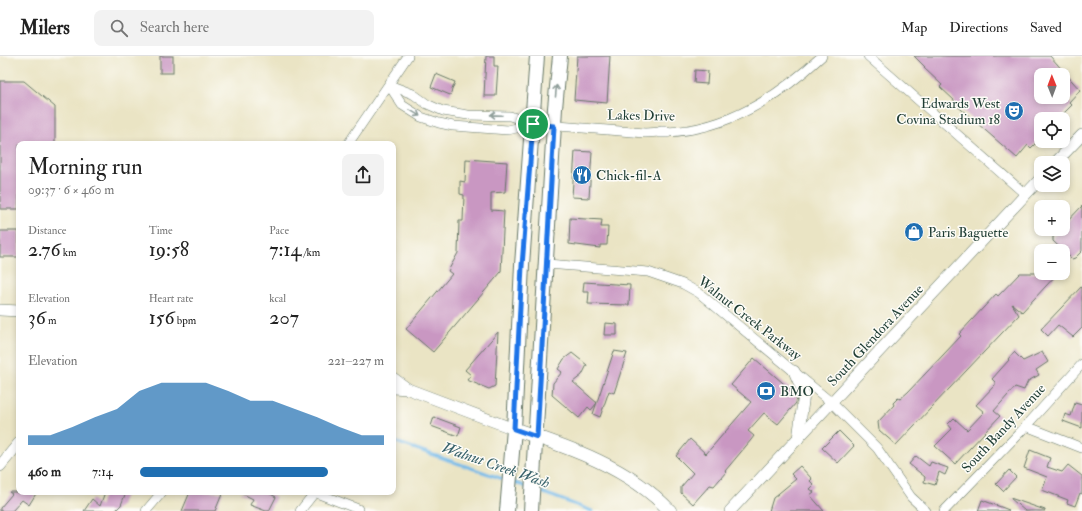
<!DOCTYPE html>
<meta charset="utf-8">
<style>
body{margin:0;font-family:"IM FELL Double Pica",serif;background:#f2f2f2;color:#222;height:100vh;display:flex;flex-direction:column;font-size:15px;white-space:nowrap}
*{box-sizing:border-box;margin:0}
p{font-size:13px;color:#767676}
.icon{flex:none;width:22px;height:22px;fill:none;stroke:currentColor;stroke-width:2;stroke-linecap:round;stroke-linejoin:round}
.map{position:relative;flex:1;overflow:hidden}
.side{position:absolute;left:16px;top:85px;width:380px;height:354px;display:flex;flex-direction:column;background:#fff;border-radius:8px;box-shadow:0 2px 6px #0003}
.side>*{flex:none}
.needle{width:26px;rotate:359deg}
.fabs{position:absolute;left:1034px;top:12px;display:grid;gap:8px}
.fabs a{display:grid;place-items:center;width:36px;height:36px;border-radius:8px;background:#fff;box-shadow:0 2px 6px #0003;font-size:20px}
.pin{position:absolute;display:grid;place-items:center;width:34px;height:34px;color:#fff;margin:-17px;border:2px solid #fff;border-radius:50%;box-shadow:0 1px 4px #0007}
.round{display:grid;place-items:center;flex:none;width:42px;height:42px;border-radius:8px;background:#f2f2f2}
.head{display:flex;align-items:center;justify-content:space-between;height:68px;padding:0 12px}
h1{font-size:22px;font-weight:600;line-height:30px}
.metrics{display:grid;grid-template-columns:repeat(3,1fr);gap:6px;height:68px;padding:4px 12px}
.metrics div{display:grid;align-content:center}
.metrics b{font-size:20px;font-weight:600}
.metrics small{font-size:11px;font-weight:400}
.metrics p{font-size:11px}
.chart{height:112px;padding:8px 12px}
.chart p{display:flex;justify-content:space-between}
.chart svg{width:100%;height:72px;margin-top:4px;fill:#1f6fb2;opacity:.7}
ul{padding:0 12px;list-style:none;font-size:13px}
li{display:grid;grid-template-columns:64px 48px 1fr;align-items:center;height:30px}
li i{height:10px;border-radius:5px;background:#1f6fb2}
header{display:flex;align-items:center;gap:24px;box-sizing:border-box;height:56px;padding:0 20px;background:#fff;border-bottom:1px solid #e0e0e0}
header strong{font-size:19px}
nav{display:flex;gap:22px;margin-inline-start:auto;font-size:14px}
.search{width:280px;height:36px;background:#f2f2f2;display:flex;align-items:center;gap:10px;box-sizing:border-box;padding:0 14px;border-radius:8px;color:#767676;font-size:15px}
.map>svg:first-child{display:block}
</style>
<header>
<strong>Milers</strong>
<div class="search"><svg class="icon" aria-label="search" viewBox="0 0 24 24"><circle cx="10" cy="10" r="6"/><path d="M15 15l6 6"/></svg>Search here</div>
<nav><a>Map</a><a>Directions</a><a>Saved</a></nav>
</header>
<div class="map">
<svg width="1082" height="455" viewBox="0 0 1082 455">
<rect width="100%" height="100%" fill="#fdfcf7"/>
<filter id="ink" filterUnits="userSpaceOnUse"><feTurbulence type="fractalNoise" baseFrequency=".025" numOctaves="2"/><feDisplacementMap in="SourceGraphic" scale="8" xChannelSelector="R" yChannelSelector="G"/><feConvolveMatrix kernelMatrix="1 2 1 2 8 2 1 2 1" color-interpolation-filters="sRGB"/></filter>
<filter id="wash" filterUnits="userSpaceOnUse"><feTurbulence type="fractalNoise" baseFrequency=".012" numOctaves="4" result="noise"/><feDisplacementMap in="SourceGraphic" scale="16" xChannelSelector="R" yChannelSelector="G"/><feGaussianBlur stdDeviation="0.9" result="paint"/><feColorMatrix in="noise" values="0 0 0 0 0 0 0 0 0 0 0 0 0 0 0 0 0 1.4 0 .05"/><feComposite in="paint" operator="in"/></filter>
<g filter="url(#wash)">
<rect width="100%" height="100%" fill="#eae4c4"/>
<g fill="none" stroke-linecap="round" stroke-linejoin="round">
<!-- stream -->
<g stroke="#73baea" stroke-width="3">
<polyline points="393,385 506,424"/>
<polyline points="513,426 529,432"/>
<polyline points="536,434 592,455"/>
</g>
</g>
<g id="blocks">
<!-- building -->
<g fill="#c997c2" fill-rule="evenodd">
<rect x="160" y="0" width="13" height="17"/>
<polygon points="486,0 494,0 494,10 498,10 496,40 484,40"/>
<polygon points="577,0 610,0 607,47 574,44"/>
<path d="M914 0H1050L1080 34 1069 46 1072 49 1058 63H1041V82L1031 92 1028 89 1017 102 954 47 955 45 940 31 942 29 924 12 925 11ZM1041 19H1063V41H1041Z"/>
<polygon points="695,14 708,15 707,28 694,27"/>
<polygon points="436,18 455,26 450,39 431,31"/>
<polygon points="0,25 24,25 55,51 55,88 19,88 19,153 0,153"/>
<polygon points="575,95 592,96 589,142 572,141"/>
<polygon points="466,103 507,106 505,136 491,137 491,154 504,155 501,216 433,296 406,273 452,218 448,215 458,197 459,165 463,165 464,139 460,138 460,125 465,126"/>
<polygon points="1082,150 1082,195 1075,202 1072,203 1053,185 1053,181 1060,173 1063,173 1063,170"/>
<polygon points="570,162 602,164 601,171 608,171 607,189 600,189 600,192 569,188"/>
<rect x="0" y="175" width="19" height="26"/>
<polygon points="1020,217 1058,217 1022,256 1012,248 1019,259 896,389 879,374 878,366 894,349 893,347 898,342 900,343 908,336 961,280 959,278 996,238 998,240"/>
<polygon points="584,226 630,229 629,249 588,248 589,236 583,236"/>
<polygon points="1082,230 1082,272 1073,281 1058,269 1048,280 1041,273"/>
<polygon points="605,267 617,268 617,279 604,279"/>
<polygon points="498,276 495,330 489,333 467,324 471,319 465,314"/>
<polygon points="614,295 627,297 614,337 609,335 600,361 593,358"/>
<polygon points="1014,296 1023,305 1042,296 1048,306 1036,314 1039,319 1028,325 1024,334 1015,331 994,355 1000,360 955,408 935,390 952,373 948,368 954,362 967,374 984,356 976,349 995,329 995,326 992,323 1009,304 1008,303"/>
<polygon points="572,297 587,309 582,319 573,326 597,347 591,354 588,351 579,362 552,339 553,327 562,316 558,313 564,303"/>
<polygon points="754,302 797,339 796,347 778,368 764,357 748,375 754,380 751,384 725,415 726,416 714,430 710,429 693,448 681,437 681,431 693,417 676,400 690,383 706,398 751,346 731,329"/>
<polygon points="1075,347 1082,349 1082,372 1063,365 1065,358 1071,360"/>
<polygon points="434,361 461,371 458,380 431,370"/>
<polygon points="839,375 854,390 838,407 822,392"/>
<polygon points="1030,394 1050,402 1047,411 1062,416 1068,409 1082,420 1082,438 1080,437 1075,450 1067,447 1068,444 1042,434 1047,421 1024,412"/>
<polygon points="916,400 929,410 931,406 948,412 945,419 939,416 935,429 924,426 925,421 909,408"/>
<polygon points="800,410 812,423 810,425 814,429 810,433 814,436 810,439 824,455 769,455 773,442 796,423 791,418"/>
<polygon points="1009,414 1016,421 1003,435 996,428"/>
<polygon points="9,436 37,436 29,449 22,444 12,455 0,455 0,452 12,438"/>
<polygon points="105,436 126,436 121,449 115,455 84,455 92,443 100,450"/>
<polygon points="190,436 223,436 215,455 182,455"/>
<polygon points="239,436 267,436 276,441 269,455 266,455 250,449 253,443"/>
<polygon points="1010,442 1045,454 1045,455 1025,455"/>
<polygon points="982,444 1009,454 1008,455 978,455"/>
</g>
</g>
</g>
<g filter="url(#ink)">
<use href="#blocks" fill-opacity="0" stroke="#676" stroke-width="1"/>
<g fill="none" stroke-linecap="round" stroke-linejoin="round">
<defs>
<g id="minor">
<polyline points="868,0 1025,138"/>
<polyline points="389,29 413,38 427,48 443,55 468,59 510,60 533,68 645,77 661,76"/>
<polyline points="389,29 402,49 421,61 439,67 453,70 508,74 533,68"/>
<path d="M667 76C728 74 779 40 822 0"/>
<polyline points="348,88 408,0"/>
<polyline points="547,208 648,216 683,228 699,237 832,347 877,392 911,441 926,455"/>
<polyline points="1026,370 1082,392"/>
<polyline points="314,436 358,453"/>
<polyline points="146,455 162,436"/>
<polyline points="300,455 315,436"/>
<polyline points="944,455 1026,370 1082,308"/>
</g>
<g id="tertiary">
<polyline points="661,76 667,76"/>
<polyline points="1055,107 1082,79"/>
<polyline points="0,254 19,255"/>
<polyline points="794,315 804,338 798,383"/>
<polyline points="393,322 408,333"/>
<polyline points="393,332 408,333 514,373"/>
<polyline points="0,410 19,387"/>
<polyline points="730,455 1041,122"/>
</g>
<path id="secondary" d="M514 373C569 391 630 412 670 455"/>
<g id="primary">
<polyline points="507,455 514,373 522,209 537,0"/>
<polyline points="531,455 555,52 560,0"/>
</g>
</defs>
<!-- minor casing -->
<use href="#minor" stroke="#676" stroke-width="10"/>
<!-- tertiary casing -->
<use href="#tertiary" stroke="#676" stroke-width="12"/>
<!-- secondary casing -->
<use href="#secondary" stroke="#676" stroke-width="14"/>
<!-- primary casing -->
<use href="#primary" stroke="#676" stroke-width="16"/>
<!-- minor -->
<use href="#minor" stroke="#fff" stroke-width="9"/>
<!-- tertiary -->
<use href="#tertiary" stroke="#fff" stroke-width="11"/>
<!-- secondary -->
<use href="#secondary" stroke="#fff" stroke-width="13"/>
<!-- primary -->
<use href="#primary" stroke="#fff" stroke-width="14"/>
</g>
<!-- one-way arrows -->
<defs><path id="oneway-shaft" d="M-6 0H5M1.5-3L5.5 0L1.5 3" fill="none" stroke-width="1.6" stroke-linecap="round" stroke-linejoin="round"/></defs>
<g stroke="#8f9e9a">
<use href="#oneway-shaft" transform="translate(556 35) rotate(-85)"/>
<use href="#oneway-shaft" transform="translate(415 57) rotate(31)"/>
<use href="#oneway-shaft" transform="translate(496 59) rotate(-178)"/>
</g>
</g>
<g fill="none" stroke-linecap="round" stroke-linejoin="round" filter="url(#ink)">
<defs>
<polygon id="route" points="533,68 554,70 537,381 514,373 522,210"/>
</defs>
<!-- route casing -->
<use href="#route" stroke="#fff" stroke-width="8"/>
<!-- route -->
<use href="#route" stroke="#1a73e8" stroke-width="5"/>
</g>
<!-- icons -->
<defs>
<symbol id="theatre-disc" viewBox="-11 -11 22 22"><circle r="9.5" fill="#1f6fb2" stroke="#fdfcf7"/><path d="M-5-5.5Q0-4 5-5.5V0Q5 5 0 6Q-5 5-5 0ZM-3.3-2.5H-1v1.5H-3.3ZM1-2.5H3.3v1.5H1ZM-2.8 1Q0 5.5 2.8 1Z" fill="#fff"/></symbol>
<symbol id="restaurant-disc" viewBox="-11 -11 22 22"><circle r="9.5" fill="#1f6fb2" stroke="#fdfcf7"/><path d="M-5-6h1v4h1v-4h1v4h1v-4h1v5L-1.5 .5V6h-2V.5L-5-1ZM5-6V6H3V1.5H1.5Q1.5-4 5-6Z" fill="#fff"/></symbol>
<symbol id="shop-disc" viewBox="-11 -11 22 22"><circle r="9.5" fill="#1f6fb2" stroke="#fdfcf7"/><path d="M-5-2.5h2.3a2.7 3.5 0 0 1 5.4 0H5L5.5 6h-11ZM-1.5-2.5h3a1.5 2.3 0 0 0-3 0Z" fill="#fff"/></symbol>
<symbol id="bank-disc" viewBox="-11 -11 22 22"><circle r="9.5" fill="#1f6fb2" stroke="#fdfcf7"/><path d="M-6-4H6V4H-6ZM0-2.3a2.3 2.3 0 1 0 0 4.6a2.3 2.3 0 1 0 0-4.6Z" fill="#fff"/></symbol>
</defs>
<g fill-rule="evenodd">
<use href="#theatre-disc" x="1003" y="44" width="22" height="22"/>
<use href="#restaurant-disc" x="571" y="108" width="22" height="22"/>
<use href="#shop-disc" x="903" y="165" width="22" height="22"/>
<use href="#bank-disc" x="755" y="324" width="22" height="22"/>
</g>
<g text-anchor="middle" stroke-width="3" stroke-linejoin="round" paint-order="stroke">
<!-- poi labels -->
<g font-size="14" fill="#1f3d34" stroke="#fdfcf7" text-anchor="start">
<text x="1000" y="52" text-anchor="end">Edwards West<tspan x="1000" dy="16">Covina Stadium 18</tspan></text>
<text x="596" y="124">Chick-fil-A</text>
<text x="928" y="181">Paris Baguette</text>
<text x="780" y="340">BMO</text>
</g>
<!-- street labels -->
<g font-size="14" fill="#1f3d34" stroke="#fdfcf7">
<text transform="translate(641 59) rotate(1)" y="5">Lakes Drive</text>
<text transform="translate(750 262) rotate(38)" y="5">Walnut Creek Parkway</text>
<text transform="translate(875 279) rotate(-47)" y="5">South Glendora Avenue</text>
<text transform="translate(1003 372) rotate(-47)" y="5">South Bandy Avenue</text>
</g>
<!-- water labels -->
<g font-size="15" font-style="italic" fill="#38626b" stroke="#fdfcf7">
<text transform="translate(496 409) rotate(19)" y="5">Walnut Creek Wash</text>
</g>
</g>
</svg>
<div class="fabs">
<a><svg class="needle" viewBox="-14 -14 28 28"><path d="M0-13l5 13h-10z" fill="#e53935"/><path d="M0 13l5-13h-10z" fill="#767676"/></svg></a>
<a><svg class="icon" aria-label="locate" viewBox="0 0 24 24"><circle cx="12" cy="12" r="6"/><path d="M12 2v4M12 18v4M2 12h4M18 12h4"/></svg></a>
<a><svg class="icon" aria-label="layers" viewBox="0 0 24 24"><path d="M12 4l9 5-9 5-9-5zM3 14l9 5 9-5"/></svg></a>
<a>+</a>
<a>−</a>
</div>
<div class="pin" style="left:533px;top:68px;background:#1e9e55"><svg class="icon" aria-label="arrive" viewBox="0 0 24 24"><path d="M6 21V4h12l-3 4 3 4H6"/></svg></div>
<section class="side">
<div class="head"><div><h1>Morning run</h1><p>09:37 · 6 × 460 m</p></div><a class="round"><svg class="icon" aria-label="share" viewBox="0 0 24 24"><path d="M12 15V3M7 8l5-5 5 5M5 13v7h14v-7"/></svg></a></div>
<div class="metrics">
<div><p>Distance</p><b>2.76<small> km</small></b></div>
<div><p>Time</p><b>19:58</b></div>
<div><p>Pace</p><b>7:14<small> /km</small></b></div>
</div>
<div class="metrics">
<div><p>Elevation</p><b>36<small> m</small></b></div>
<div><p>Heart rate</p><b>156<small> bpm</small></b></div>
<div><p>kcal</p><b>207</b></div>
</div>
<div class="chart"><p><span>Elevation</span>221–227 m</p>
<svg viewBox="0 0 160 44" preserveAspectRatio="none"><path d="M0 44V38L10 38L20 33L30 27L40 22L50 11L60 6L70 6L80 6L90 11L100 17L110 17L120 22L130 27L140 33L150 38L160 38V44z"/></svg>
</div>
<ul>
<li><b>460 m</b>7:14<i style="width:77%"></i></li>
</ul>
</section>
</div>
